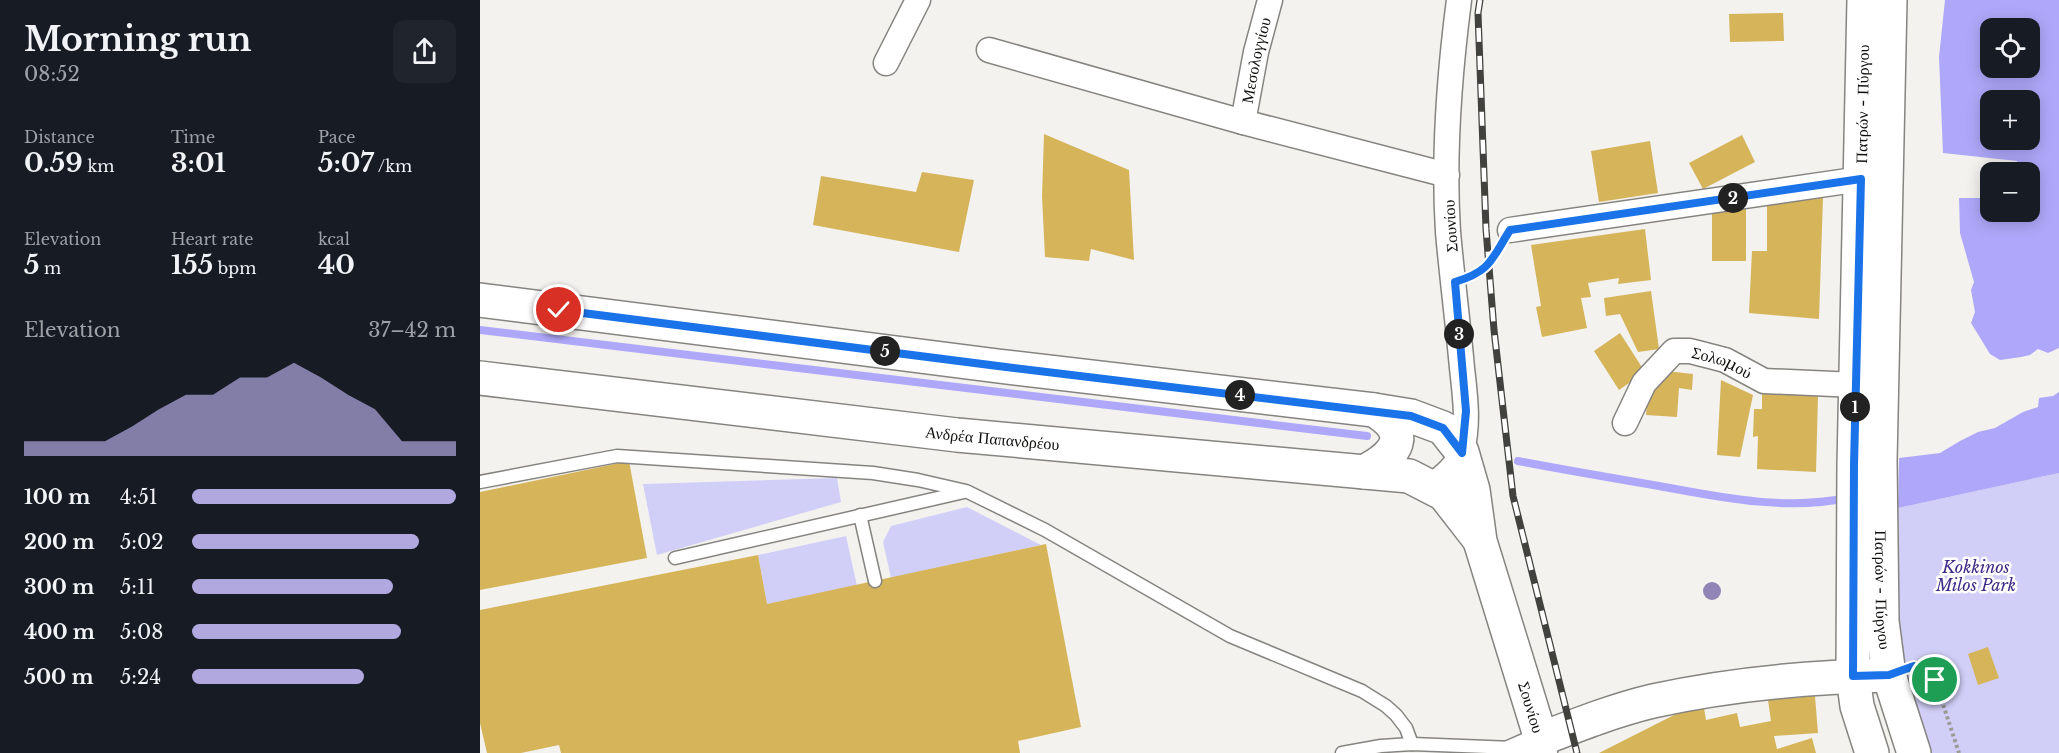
<!DOCTYPE html>
<meta charset="utf-8">
<style>
body{margin:0;font-family:"Libre Baskerville",serif;background:#20242c;color:#f1f3f6;height:100vh;display:flex;flex-direction:column;font-size:22px;white-space:nowrap}
*{box-sizing:border-box;margin:0}
p{font-size:20px;color:#9ea1a6}
.icon{flex:none;width:33px;height:33px;fill:none;stroke:currentColor;stroke-width:2;stroke-linecap:round;stroke-linejoin:round}
.map{position:relative;flex:1;overflow:hidden}
.side{display:flex;flex-direction:column;background:#171b24;width:480px}
.side>*{flex:none}
.fabs{position:absolute;left:1500px;top:18px;display:grid;gap:12px}
.fabs a{display:grid;place-items:center;width:60px;height:60px;border-radius:12px;background:#171b24;box-shadow:0 3px 15px #0003;font-size:30px}
.pin{position:absolute;display:grid;place-items:center;width:51px;height:51px;color:#fff;margin:-26px;border:3px solid #fff;border-radius:50%;box-shadow:0 2px 6px #0007}
.km{position:absolute;width:30px;height:30px;margin:-15px;border-radius:50%;background:#222;color:#fff;font-size:16px;line-height:30px;text-align:center}
.round{display:grid;place-items:center;flex:none;width:63px;height:63px;border-radius:12px;background:#20242c}
.headline{display:flex;align-items:center;justify-content:space-between;height:102px;padding:0 24px}
h1{font-size:33px;font-weight:700;line-height:45px}
.stats{display:grid;grid-template-columns:repeat(3,1fr);gap:9px;height:102px;padding:6px 24px}
.stats div{display:grid;align-content:center}
.stats b{font-size:26px;font-weight:700}
.stats small{font-size:16px;font-weight:400}
.stats p{font-size:16px}
.chart{height:168px;padding:12px 24px}
.chart p{display:flex;justify-content:space-between}
.chart svg{width:100%;height:108px;margin-top:6px;fill:#b2a8e0;opacity:.7}
ul{padding:0 24px;list-style:none;font-size:20px}
li{display:grid;grid-template-columns:96px 72px 1fr;align-items:center;height:45px}
li i{height:15px;border-radius:8px;background:#b2a8e0}
main{display:flex;flex:1;min-height:0}
.map>svg:first-child{display:block}
</style>
<main>
<section class="side">
<div class="headline"><div><h1>Morning run</h1><p>08:52</p></div><a class="round"><svg class="icon" aria-label="share" viewBox="0 0 24 24"><path d="M12 15V3M7 8l5-5 5 5M5 13v7h14v-7"/></svg></a></div>
<div class="stats">
<div><p>Distance</p><b>0.59<small> km</small></b></div>
<div><p>Time</p><b>3:01</b></div>
<div><p>Pace</p><b>5:07<small> /km</small></b></div>
</div>
<div class="stats">
<div><p>Elevation</p><b>5<small> m</small></b></div>
<div><p>Heart rate</p><b>155<small> bpm</small></b></div>
<div><p>kcal</p><b>40</b></div>
</div>
<div class="chart"><p><span>Elevation</span>37–42 m</p>
<svg viewBox="0 0 160 44" preserveAspectRatio="none"><path d="M0 44V38L10 38L20 38L30 38L40 32L50 25L60 19L70 19L80 12L90 12L100 6L110 12L120 19L130 25L140 38L150 38L160 38V44z"/></svg>
</div>
<ul>
<li><b>100 m</b>4:51<i style="width:100%"></i></li>
<li><b>200 m</b>5:02<i style="width:86%"></i></li>
<li><b>300 m</b>5:11<i style="width:76%"></i></li>
<li><b>400 m</b>5:08<i style="width:79%"></i></li>
<li><b>500 m</b>5:24<i style="width:65%"></i></li>
</ul>
</section>
<div class="map">
<svg width="1579" height="753" viewBox="0 0 1579 753">
<rect width="100%" height="100%" fill="#f3f2ee"/>
<!-- green -->
<g fill="#d1cff7">
<polygon points="1579,473 1579,753 1448,753 1419,673 1411,577 1418,508"/>
<polygon points="357,478 361,502 177,555 163,484"/>
<polygon points="487,507 561,545 411,578 403,542 411,526"/>
<polygon points="366,536 377,586 287,604 278,555"/>
</g>
<!-- water -->
<g fill="#afa8fa" fill-rule="evenodd">
<path d="M1465 0H1579V348L1568 353 1558 349 1550 355 1541 357 1520 360 1510 354 1491 323 1495 312 1491 290 1494 282 1480 233 1479 198H1510V212H1550V172H1539L1537 161 1463 153 1459 57ZM1510 28H1550V68H1510ZM1510 100H1550V140H1510Z"/>
<polygon points="1579,392 1579,473 1418,508 1419,458 1460,453 1480,441 1498,432 1515,428 1543,412 1558,407 1559,398 1573,396"/>
</g>
<g fill="none" stroke-linecap="round" stroke-linejoin="round">
<!-- stream -->
<g stroke="#afa8fa" stroke-width="8">
<polyline points="0,330 887,436"/>
<path d="M1038 461C1085 470 1132 478 1179 486 1239 497 1305 511 1367 498"/>
</g>
</g>
<!-- building -->
<g fill="#d5b45a">
<polygon points="1303,13 1304,41 1250,42 1249,14"/>
<polygon points="564,134 649,170 654,260 611,249 609,261 565,257 562,196"/>
<polygon points="1262,135 1275,162 1223,189 1209,163"/>
<polygon points="1170,141 1178,193 1119,202 1111,151"/>
<polygon points="442,172 494,180 479,252 333,225 341,176 436,192"/>
<polygon points="1343,197 1339,319 1269,313 1272,251 1287,251 1287,201"/>
<rect x="1232" y="206" width="34" height="55"/>
<polygon points="1165,229 1171,280 1138,284 1139,278 1108,283 1111,297 1101,298 1107,328 1062,337 1056,307 1061,306 1051,245"/>
<polygon points="1171,291 1179,349 1158,352 1140,314 1126,316 1124,298"/>
<polygon points="1140,333 1165,372 1139,390 1114,351"/>
<polygon points="1186,371 1213,374 1212,390 1199,388 1197,417 1166,415 1168,387"/>
<polygon points="1241,380 1273,395 1260,457 1237,455"/>
<polygon points="1282,394 1338,395 1336,472 1277,469 1278,436 1273,437 1274,409 1282,409"/>
<polygon points="149,461 167,558 0,590 0,492"/>
<polygon points="566,544 601,727 538,741 540,753 81,753 79,745 41,753 7,753 0,723 0,610 278,555 287,604"/>
<polygon points="1508,647 1519,678 1498,685 1488,654"/>
<polygon points="1335,696 1338,733 1294,736 1297,749 1332,738 1336,753 1119,753 1196,714 1224,708 1226,720 1257,713 1260,727 1291,721 1288,700"/>
</g>
<g fill="none" stroke-linecap="round" stroke-linejoin="round">
<defs>
<g id="lane">
<polyline points="0,482 137,456 393,473 438,480 486,491 565,530 750,636 882,691 906,706 916,715 926,728 932,744"/>
<polyline points="380,515 395,581"/>
<polyline points="195,558 484,492"/>
<polyline points="862,753 901,746 932,744 1033,748"/>
</g>
<g id="street">
<polyline points="509,50 763,122 967,175"/>
<polyline points="406,63 438,0"/>
<path id="s1" d="M763 122 776 52 790 0"/>
<polyline points="1030,230 1381,179"/>
<path id="s2" d="M1145 423 1164 383 1194 351H1210L1245 360 1284 381 1376 385"/>
<path d="M950 487C963 477 978 466 982 450 989 423 985 395 982 368 978 323 972 277 968 232 963 154 969 77 979 0"/>
<polyline points="1029,753 1061,739 1065,753"/>
</g>
<g id="secondary">
<path id="s3" d="M0 300 518 366 894 410 931 416 963 428 982 452 993 490 1000 541 1061 739C1097 725 1135 710 1173 701 1250 684 1330 677 1409 675"/>
<path id="s4" d="M0 378 477 435 929 476 964 494 999 539"/>
<path d="M884 472C917 455 933 433 894 410"/>
</g>
<g id="primary">
<polyline points="1384,0 1374,465 1373,676 1377,706 1392,753"/>
<path id="s5" d="M1410 0 1400 461 1402 621 1409 675 1434 753"/>
</g>
</defs>
<!-- lane casing -->
<use href="#lane" stroke="#868480" stroke-width="15"/>
<!-- street casing -->
<use href="#street" stroke="#868480" stroke-width="27"/>
<!-- secondary casing -->
<use href="#secondary" stroke="#868480" stroke-width="36"/>
<!-- primary casing -->
<use href="#primary" stroke="#868480" stroke-width="36"/>
<!-- path -->
<g stroke="#9b9a97" stroke-width="4" stroke-dasharray="3 3" stroke-linecap="butt">
<polyline points="994,276 1009,264 1019,249"/>
<polyline points="1437,668 1455,680 1479,753"/>
</g>
<!-- lane -->
<use href="#lane" stroke="#fff" stroke-width="12"/>
<!-- street -->
<use href="#street" stroke="#fff" stroke-width="24"/>
<!-- secondary -->
<use href="#secondary" stroke="#fff" stroke-width="33"/>
<!-- primary -->
<use href="#primary" stroke="#fff" stroke-width="33"/>
<defs>
<polyline id="rail" points="1000,0 998,13 1006,229 1014,330 1033,496 1097,753"/>
</defs>
<!-- rail casing -->
<use href="#rail" stroke="#41413e" stroke-width="7"/>
<!-- rail -->
<use href="#rail" stroke="#fff" stroke-width="4.5" stroke-dasharray="14" stroke-linecap="butt"/>
</g>
<!-- trees -->
<circle fill="#9085b5" cx="1232" cy="591" r="9"/>
<g fill="none" stroke-linecap="round" stroke-linejoin="round">
<defs>
<path id="route" d="M79 310 518 366 931 416 963 428 982 453 986 411 975 282C1011 271 1011 260 1030 230L1381 179 1374 465 1373 676 1409 675 1434 666 1455 680"/>
</defs>
<!-- route casing -->
<use href="#route" stroke="#fff" stroke-width="12"/>
<!-- route -->
<use href="#route" stroke="#1a73e8" stroke-width="8"/>
</g>
<g text-anchor="middle" stroke-width="5" stroke-linejoin="round" paint-order="stroke">
<!-- street labels -->
<g font-size="16" fill="#10100e" stroke="#fff">
<text dy="6" stroke="none"><textPath href="#s1" startOffset="63">Μεσολογγίου</textPath></text>
<text transform="translate(1382 104) rotate(-89)" y="6">Πατρών - Πύργου</text>
<text transform="translate(970 226) rotate(-94)" y="6">Σουνίου</text>
<text dy="6" stroke="none"><textPath href="#s2" startOffset="138">Σολωμού</textPath></text>
<text dy="6" stroke="none"><textPath href="#s4" startOffset="516">Ανδρέα Παπανδρέου</textPath></text>
<text dy="6" stroke="none"><textPath href="#s5" startOffset="590">Πατρών - Πύργου</textPath></text>
<text dy="6" stroke="none"><textPath href="#s3" startOffset="1268">Σουνίου</textPath></text>
</g>
<!-- park labels -->
<g font-size="16" font-style="italic" fill="#3f2b87" stroke="#fff">
<text x="1496" y="573">Kokkinos<tspan x="1496" dy="18">Milos Park</tspan></text>
</g>
</g>
</svg>
<div class="fabs">
<a><svg class="icon" aria-label="locate" viewBox="0 0 24 24"><circle cx="12" cy="12" r="6"/><path d="M12 2v4M12 18v4M2 12h4M18 12h4"/></svg></a>
<a>+</a>
<a>−</a>
</div>
<div class="pin" style="left:1455px;top:680px;background:#1e9e55"><svg class="icon" aria-label="arrive" viewBox="0 0 24 24"><path d="M6 21V4h12l-3 4 3 4H6"/></svg></div>
<div class="pin" style="left:79px;top:310px;background:#d93025"><svg class="icon" aria-label="check" viewBox="0 0 24 24"><path d="M5 12l5 5 9-10"/></svg></div>
<b class="km" style="left:1375px;top:407px">1</b>
<b class="km" style="left:1253px;top:198px">2</b>
<b class="km" style="left:979px;top:334px">3</b>
<b class="km" style="left:760px;top:395px">4</b>
<b class="km" style="left:405px;top:351px">5</b>
</div>
</main>
